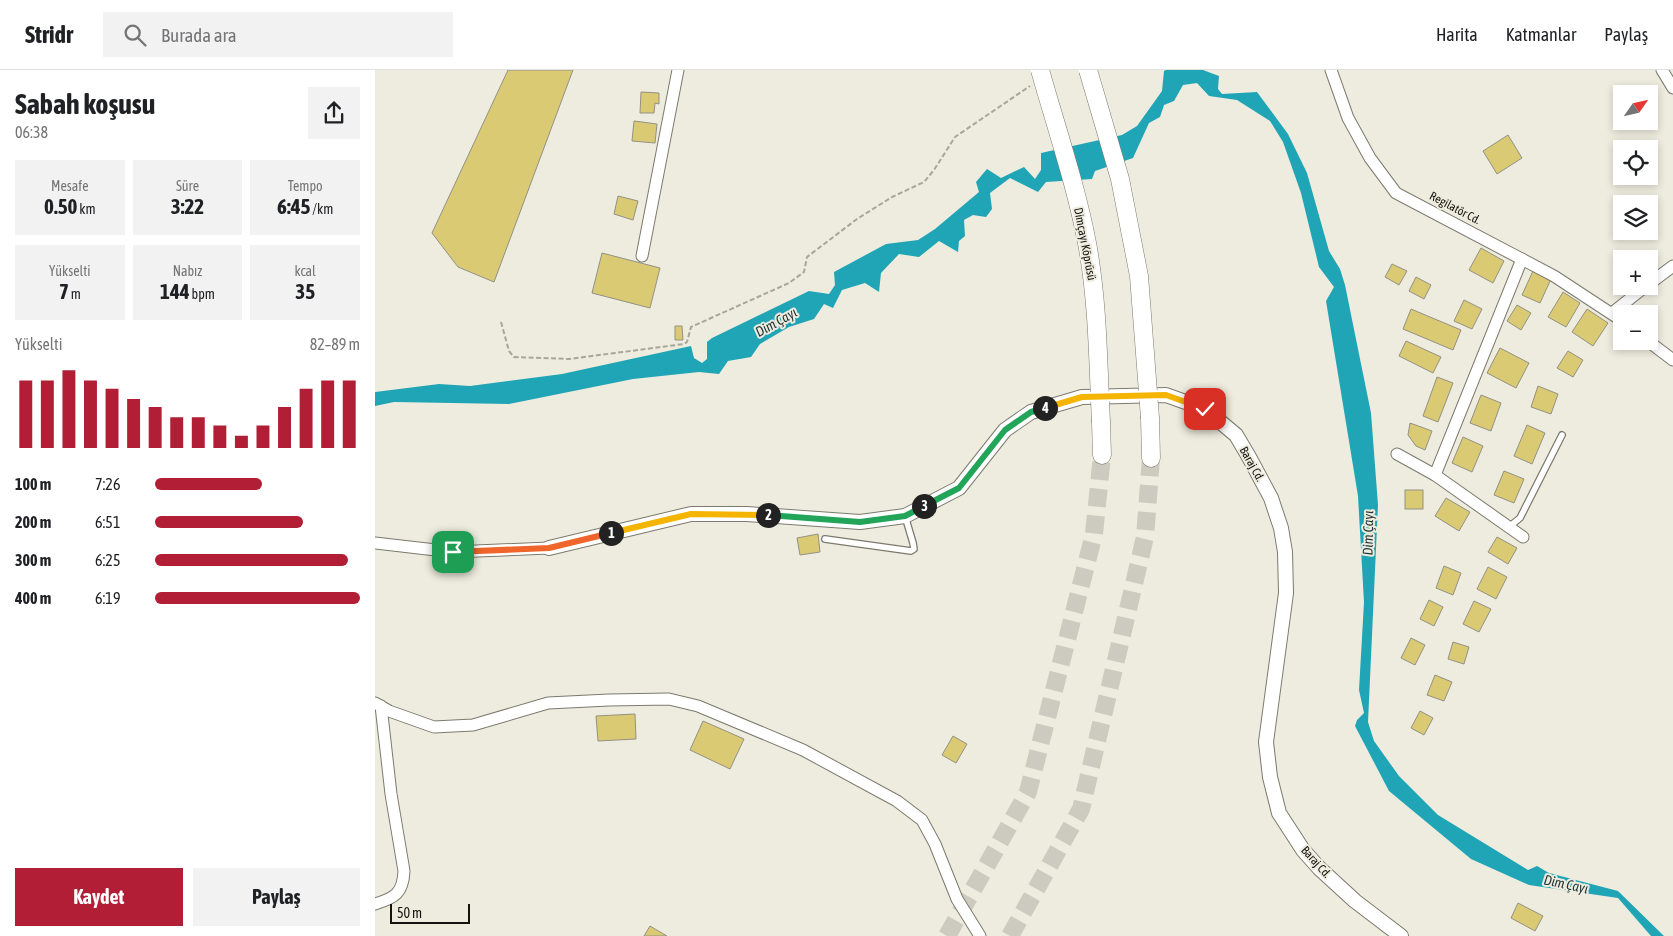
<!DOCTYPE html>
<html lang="tr">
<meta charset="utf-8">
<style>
body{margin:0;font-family:"Asap Condensed",sans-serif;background:#f2f2f2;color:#202124;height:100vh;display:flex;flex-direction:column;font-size:19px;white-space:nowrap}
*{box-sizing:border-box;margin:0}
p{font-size:16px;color:#757577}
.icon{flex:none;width:28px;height:28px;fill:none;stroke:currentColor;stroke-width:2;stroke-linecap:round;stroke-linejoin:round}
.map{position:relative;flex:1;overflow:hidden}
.drawer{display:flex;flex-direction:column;background:#fff;width:375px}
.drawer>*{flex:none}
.needle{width:32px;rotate:56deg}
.buttons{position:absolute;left:1238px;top:15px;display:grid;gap:10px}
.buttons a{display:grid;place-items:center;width:45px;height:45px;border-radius:0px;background:#fff;box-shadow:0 2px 8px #0003;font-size:25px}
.scale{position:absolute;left:15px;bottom:12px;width:80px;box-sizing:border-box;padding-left:5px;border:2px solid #14130e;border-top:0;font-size:14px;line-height:18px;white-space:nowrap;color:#14130e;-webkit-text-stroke:4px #eeecde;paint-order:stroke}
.pin{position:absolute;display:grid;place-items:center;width:42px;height:42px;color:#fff;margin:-21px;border-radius:10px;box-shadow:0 2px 8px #0006}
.km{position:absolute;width:25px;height:25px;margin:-12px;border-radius:50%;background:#222;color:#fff;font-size:14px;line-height:25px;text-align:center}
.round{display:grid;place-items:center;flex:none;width:52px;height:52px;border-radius:0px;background:#f2f2f2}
.overview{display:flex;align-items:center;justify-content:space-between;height:85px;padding:0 15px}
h1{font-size:28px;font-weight:700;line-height:38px}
.metrics{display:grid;grid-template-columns:repeat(3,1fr);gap:8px;height:85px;padding:5px 15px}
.metrics div{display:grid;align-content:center;border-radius:0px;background:#f2f2f2;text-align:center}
.metrics b{font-size:21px;font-weight:700}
.metrics small{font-size:14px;font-weight:400}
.metrics p{font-size:14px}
.chart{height:140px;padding:10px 15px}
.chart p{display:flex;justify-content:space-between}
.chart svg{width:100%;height:90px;margin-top:5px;stroke:#b11e35;stroke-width:6}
.action{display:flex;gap:10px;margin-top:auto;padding:10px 15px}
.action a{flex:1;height:58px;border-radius:0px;background:#b11e35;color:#fff;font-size:20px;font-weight:700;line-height:58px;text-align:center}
.action a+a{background:#f2f2f2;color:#202124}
ul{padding:0 15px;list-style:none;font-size:16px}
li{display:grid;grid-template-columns:80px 60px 1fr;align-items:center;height:38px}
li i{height:12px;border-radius:6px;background:#b11e35}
header{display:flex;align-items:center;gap:30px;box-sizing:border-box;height:70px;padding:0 25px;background:#fff;border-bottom:1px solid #e0e0e0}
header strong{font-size:24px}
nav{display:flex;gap:28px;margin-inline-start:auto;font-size:18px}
.search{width:350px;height:45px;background:#f2f2f2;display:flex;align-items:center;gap:12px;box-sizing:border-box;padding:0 18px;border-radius:0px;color:#757577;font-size:19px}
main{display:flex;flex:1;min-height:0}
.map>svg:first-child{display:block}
</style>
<header>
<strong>Stridr</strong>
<div class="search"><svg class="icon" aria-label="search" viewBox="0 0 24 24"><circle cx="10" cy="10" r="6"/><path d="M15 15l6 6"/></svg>Burada ara</div>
<nav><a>Harita</a><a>Katmanlar</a><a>Paylaş</a></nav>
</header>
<main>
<section class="drawer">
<div class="overview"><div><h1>Sabah koşusu</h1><p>06:38</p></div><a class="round"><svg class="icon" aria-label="share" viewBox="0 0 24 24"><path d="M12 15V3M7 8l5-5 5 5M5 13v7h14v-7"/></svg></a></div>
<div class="metrics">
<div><p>Mesafe</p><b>0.50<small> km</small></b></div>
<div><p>Süre</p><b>3:22</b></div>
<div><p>Tempo</p><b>6:45<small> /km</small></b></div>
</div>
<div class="metrics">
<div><p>Yükselti</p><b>7<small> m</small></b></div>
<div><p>Nabız</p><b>144<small> bpm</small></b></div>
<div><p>kcal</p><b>35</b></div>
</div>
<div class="chart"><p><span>Yükselti</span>82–89 m</p>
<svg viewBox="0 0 160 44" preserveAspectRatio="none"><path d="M5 44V11M15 44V11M25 44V6M35 44V11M45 44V15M55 44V20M65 44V24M75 44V29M85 44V29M95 44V33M105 44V38M115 44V33M125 44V24M135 44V15M145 44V11M155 44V11"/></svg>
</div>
<ul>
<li><b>100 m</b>7:26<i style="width:52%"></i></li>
<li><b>200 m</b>6:51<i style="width:72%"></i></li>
<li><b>300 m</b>6:25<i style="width:94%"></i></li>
<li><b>400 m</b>6:19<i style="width:100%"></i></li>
</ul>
<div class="action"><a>Kaydet</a><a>Paylaş</a></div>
</section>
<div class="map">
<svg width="1298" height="866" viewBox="0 0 1298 866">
<rect width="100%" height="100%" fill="#eeecde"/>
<!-- water -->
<polygon fill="#20a5b7" points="791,0 828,0 844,6 843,19 847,24 882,22 913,64 932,103 954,181 965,199 970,215 996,343 1003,435 993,652 999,671 1024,706 1063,745 1153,800 1162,796 1174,803 1243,821 1289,866 1276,866 1243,828 1154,815 1096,789 1014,721 980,656 982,650 989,643 984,620 989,532 983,426 951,231 959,217 944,197 926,123 908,72 895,51 862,30 834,26 822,13 808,15 799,31 789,35 785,47 774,53 758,88 720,101 717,109 671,112 663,122 635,108 615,123 617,139 611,147 598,145 589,150 590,166 584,171 583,182 564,171 544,187 524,184 506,203 504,222 490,213 467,220 458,238 449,234 439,249 414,257 385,274 376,287 353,291 344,304 324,302 258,309 134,334 19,332 0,336 0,322 64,314 95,316 187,304 316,276 319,288 327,293 332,289 332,272 337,268 434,221 454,224 460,215 459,202 511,174 543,170 560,159 604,122 601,112 612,99 626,108 649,97 660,109 666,100 666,83 747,65 762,56 787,21 789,1"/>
<!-- building -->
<g fill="#daca74" stroke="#939184">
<polygon points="133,0 198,0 119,212 83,197 57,163"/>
<polygon points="266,22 284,23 284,34 280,33 279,43 265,43"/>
<polygon points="259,51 282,54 280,73 257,71"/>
<polygon points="1133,65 1147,88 1122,104 1108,81"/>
<polygon points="243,126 263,131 258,150 239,144"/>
<polygon points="1106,178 1129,191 1118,213 1094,200"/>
<polygon points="227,183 285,198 275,238 217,223"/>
<polygon points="1017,194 1032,201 1024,215 1010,207"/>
<polygon points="1158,201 1176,209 1165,233 1147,225"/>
<polygon points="1041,207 1056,215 1049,229 1034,221"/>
<polygon points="1188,222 1205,233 1191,257 1173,247"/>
<polygon points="1089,230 1107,239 1097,259 1079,251"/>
<polygon points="1142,235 1156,243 1146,260 1132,251"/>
<polygon points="1036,239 1086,260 1078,280 1028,259"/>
<polygon points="1212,239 1233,253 1218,276 1197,262"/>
<polygon points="300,256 307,256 308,270 300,270"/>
<polygon points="1031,271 1066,287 1058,303 1024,286"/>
<polygon points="1125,278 1154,293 1141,318 1112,303"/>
<polygon points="1193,281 1208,290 1198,307 1182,298"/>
<polygon points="1062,307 1078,313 1063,352 1048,346"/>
<polygon points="1163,316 1183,324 1176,344 1156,337"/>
<polygon points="1106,325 1126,333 1116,361 1095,353"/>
<polygon points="1035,353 1057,361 1050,380 1041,376 1033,365"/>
<polygon points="1152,355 1170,363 1157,394 1139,386"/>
<polygon points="1088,367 1108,376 1097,402 1077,393"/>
<polygon points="1129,401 1149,409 1139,433 1119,425"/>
<rect x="1030" y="420" width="18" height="19"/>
<polygon points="1071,428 1095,442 1084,461 1060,446"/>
<polygon points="443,464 445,482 425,485 422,468"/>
<polygon points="1122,467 1142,478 1133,494 1113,482"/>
<polygon points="1069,496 1086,503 1078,525 1061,518"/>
<polygon points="1113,497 1132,507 1121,529 1102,519"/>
<polygon points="1054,530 1068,537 1059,556 1045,549"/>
<polygon points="1099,531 1116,539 1104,562 1088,554"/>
<polygon points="1036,568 1050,575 1040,595 1026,588"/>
<polygon points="1078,572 1094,577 1089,594 1073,589"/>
<polygon points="1060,605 1077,612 1069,631 1052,625"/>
<polygon points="1045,641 1058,648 1049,665 1036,658"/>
<polygon points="260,644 261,669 223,671 221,646"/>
<polygon points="328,651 369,669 355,699 315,680"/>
<polygon points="578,666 592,674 581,693 567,685"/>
<polygon points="1143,833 1168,846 1160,861 1136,848"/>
<polygon points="275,856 292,866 269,866"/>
</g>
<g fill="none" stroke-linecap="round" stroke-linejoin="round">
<!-- trunk-tunnel -->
<g stroke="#cdcbbf" stroke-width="18" stroke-dasharray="18 9" stroke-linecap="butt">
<polyline points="572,866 653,722 719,464 727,385"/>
<polyline points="635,866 706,739 770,467 776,388"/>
</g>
<defs>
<g id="service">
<polyline points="1135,456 1145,448 1187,365"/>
<polyline points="450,469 536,481 539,479 538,473 530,446"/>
</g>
<g id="minor">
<polyline points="956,0 973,48 995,88 1021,123 1179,206 1246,250"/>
<polyline points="1287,0 1298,18"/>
<polyline points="267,186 303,0"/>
<polyline points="1274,214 1298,196"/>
<polyline points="1237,243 1271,216"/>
<polyline points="1273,271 1298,290"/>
<polyline points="1022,384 1060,405 1148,467"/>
<polyline points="1060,405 1147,189"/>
<polyline points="0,473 78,482 174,478"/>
<polyline points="0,633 14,641 59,657 98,655 173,633 234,630 294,629 323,636 428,680 522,731 547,750 560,774 582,829 605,866"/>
<path d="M0 834C20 828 28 823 29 801L16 724 6 636"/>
</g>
<polyline id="tertiary" points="174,478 316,444 372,444 485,452 530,446 584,418 630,360 656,342 707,327 791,325 830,339 861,365 874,387 896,428 906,458 910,482 911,523 891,672 895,707 904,743 928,780 944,798 980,831 1026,866"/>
<g id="trunk">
<polyline points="775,348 776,388"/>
<polyline points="726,352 727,385"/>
</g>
</defs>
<!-- service casing -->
<use href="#service" stroke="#7c7a6e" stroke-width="8"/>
<!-- minor casing -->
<use href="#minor" stroke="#7c7a6e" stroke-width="13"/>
<!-- tertiary casing -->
<use href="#tertiary" stroke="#7c7a6e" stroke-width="16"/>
<!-- trunk casing -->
<use href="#trunk" stroke="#7c7a6e" stroke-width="19"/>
<!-- path -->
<polyline stroke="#a8a69b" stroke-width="2" stroke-dasharray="5 2.5" stroke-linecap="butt" points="126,252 134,281 139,287 194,289 309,274 312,272 316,257 414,213 429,202 432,187 482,149 517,127 549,112 559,100 580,67 655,16"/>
<!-- service -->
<use href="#service" stroke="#fff" stroke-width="5.5"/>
<!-- minor -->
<use href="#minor" stroke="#fff" stroke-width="11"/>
<!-- tertiary -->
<use href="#tertiary" stroke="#fff" stroke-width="14"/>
<!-- trunk -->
<use href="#trunk" stroke="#fff" stroke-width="18"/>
<defs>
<g id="trunk-bridge">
<path d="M665 0C681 57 701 115 712 173 723 232 723 293 726 352"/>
<polyline points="713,0 745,109 764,206 775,348"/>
</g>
</defs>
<!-- trunk-bridge casing -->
<use href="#trunk-bridge" stroke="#7c7a6e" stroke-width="19" stroke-linecap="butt"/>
<!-- trunk-bridge -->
<use href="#trunk-bridge" stroke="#fff" stroke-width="18"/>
</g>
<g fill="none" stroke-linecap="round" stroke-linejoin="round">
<defs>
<polyline id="split-1" points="78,482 174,478 236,463"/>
<polyline id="split-2" points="236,463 316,444 393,445"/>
<polyline id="split-3" points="393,445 485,452 530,446 549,436"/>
<polyline id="split-4" points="549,436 584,418 630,360 656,342 670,338"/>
<polyline id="split-5" points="670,338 707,327 791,325 830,339"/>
</defs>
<!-- split-1 casing -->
<use href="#split-1" stroke="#fff" stroke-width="10"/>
<!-- split-2 casing -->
<use href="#split-2" stroke="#fff" stroke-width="10"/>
<!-- split-3 casing -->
<use href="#split-3" stroke="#fff" stroke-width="10"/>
<!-- split-4 casing -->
<use href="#split-4" stroke="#fff" stroke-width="10"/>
<!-- split-5 casing -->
<use href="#split-5" stroke="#fff" stroke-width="10"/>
<!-- split-1 -->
<use href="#split-1" stroke="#f0652b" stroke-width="6"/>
<!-- split-2 -->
<use href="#split-2" stroke="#f5b400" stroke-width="6"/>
<!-- split-3 -->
<use href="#split-3" stroke="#22a559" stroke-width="6"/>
<!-- split-4 -->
<use href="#split-4" stroke="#22a559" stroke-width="6"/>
<!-- split-5 -->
<use href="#split-5" stroke="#f5b400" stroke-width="6"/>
</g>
<g text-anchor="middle" stroke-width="4" stroke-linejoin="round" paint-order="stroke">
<!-- street labels -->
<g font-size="12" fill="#14130e" stroke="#eeecde">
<text transform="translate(1080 138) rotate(28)" y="4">Regilatör Cd.</text>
<text transform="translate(710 174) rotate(79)" y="4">Dimçayı Köprüsü</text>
<text transform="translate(877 394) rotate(61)" y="4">Baraj Cd.</text>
<text transform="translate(941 792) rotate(48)" y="4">Baraj Cd.</text>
</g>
<!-- water labels -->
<g font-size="14" font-style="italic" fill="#1f3438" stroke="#eeecde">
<text transform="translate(401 252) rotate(-29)" y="5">Dim Çayı</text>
<text transform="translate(993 463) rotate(-89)" y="5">Dim Çayı</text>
<text transform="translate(1191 814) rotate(12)" y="5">Dim Çayı</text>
</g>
</g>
</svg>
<div class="buttons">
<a><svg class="needle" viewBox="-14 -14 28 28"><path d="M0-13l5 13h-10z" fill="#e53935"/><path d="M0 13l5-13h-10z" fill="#757577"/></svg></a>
<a><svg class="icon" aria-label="locate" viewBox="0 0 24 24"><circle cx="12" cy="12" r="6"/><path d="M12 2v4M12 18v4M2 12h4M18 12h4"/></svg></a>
<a><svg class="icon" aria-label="layers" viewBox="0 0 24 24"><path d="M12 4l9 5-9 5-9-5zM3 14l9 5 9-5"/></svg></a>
<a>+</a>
<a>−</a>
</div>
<div class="scale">50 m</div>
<div class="pin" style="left:78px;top:482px;background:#1e9e55"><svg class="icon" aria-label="arrive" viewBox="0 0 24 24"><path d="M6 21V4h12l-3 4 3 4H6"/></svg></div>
<div class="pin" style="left:830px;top:339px;background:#d93025"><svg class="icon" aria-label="check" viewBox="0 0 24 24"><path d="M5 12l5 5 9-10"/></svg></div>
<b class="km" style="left:236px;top:463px">1</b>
<b class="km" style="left:393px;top:445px">2</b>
<b class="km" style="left:549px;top:436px">3</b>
<b class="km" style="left:670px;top:338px">4</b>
</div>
</main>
